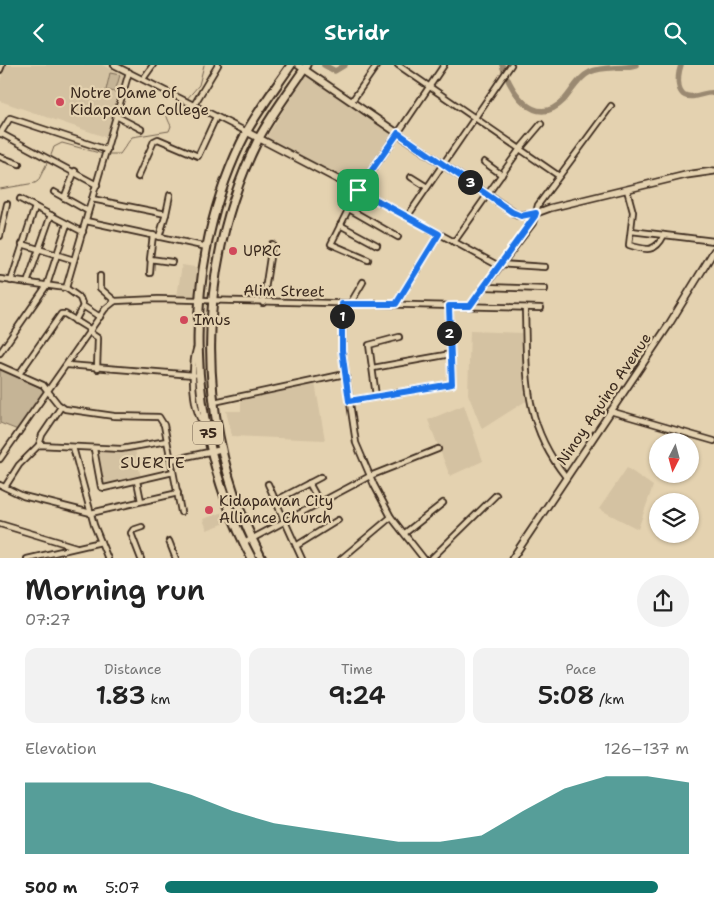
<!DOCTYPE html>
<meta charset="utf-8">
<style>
body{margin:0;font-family:"Shantell Sans",sans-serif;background:#f2f2f2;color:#222;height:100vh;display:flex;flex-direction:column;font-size:19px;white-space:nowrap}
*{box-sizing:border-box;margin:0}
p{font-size:16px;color:#767676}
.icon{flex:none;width:28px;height:28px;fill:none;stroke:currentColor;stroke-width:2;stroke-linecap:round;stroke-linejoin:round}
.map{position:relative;height:493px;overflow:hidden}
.details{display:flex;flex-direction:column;background:#fff;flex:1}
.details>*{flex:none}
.needle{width:32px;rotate:186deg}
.fabs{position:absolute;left:649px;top:368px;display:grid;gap:10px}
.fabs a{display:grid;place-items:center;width:50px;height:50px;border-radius:50%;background:#fff;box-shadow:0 1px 4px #0004;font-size:25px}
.pin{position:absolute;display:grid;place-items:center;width:42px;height:42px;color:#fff;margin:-21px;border-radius:10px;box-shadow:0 2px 8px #0006}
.km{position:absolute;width:25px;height:25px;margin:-12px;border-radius:50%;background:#222;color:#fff;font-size:14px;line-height:25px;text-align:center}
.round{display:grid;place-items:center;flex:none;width:52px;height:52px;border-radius:26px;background:#f2f2f2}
.overview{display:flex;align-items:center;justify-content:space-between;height:85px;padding:0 25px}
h1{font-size:28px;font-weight:600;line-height:38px}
.figures{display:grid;grid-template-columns:repeat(3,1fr);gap:8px;height:85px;padding:5px 25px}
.figures div{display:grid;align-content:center;border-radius:12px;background:#f2f2f2;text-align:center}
.figures b{font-size:25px;font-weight:600}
.figures small{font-size:14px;font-weight:400}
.figures p{font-size:14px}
.chart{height:140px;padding:10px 25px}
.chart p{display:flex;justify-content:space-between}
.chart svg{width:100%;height:90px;margin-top:5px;fill:#0f766e;opacity:.7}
ul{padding:0 25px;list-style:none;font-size:16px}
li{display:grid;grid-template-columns:80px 60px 1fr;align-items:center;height:38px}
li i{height:12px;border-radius:6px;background:#0f766e}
header{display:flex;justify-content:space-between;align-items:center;height:65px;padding:0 25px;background:#0f766e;color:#fff;font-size:22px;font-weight:600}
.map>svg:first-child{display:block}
</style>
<header><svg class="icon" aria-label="back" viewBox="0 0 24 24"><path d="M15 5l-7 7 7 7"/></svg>Stridr<svg class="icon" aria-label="search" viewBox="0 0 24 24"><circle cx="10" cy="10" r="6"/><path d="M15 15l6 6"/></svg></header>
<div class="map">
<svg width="714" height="494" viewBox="0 0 714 494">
<rect width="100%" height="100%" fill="#e4d2b0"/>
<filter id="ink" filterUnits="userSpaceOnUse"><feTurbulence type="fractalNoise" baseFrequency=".02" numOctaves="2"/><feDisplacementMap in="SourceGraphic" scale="10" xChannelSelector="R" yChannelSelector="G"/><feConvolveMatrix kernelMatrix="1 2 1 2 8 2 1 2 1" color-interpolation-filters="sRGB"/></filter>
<g filter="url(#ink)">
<!-- built -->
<g fill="#d4c2a2">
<polygon points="5,0 102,0 126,11 108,73 0,36 0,17"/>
<polygon points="306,9 394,68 357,122 266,73"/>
<polygon points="182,200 201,203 196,233 177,231"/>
<polygon points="470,266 523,268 526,336 482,364 468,329"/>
<polygon points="315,318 325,375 232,371 226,346 241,346 241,332"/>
<polygon points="464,340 483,396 450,411 428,355"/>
<polygon points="97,385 135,385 141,413 103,422"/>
<polygon points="627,403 653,421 638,464 599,444"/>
<polygon points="224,447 228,457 207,465 203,454"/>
</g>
<!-- green -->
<g fill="#c5b496" stroke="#806f5a">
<polygon points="110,8 120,10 115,27 106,25"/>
<polygon points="0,303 45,325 18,365 0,358"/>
</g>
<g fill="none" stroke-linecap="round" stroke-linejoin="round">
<!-- stream -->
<g stroke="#746350" stroke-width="1">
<polyline points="186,35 199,20 204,0"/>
<path d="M107 89H120L132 72 169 66 171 61C162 43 167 45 183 38"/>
<polyline points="50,93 54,82 62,78 103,89"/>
<polyline points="0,124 35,118 38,116 48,96"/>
</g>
<!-- river -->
<g stroke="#9a8971" stroke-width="5.5">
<polyline points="324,0 335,6 345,0"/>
<path d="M502 0C511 26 534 65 564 35 572 26 579 12 590 7 604 0 621 5 636 0"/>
<path d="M681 0C677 12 675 35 695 31 702 30 707 27 714 28"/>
</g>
<defs>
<g id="minor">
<polyline points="114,0 247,67"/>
<polyline points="398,0 559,111"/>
<polyline points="0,5 2,0"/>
<polyline points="143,14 153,0"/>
<polyline points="352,36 377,0"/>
<polyline points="194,40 218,0"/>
<polyline points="116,51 141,64"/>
<polyline points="0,68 97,120"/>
<polyline points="398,68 444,0"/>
<polyline points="0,69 10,53 107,85"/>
<polyline points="0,92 19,99"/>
<polyline points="484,97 502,110"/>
<polyline points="138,112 154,76 158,74 198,91 216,52"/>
<polyline points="411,112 427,122"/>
<path d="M627 125 633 147 629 180C647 186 656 187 664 170"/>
<polyline points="54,127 88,146"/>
<polyline points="64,133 75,106"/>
<polyline points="20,134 83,167"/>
<polyline points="92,134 166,149 159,172"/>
<polyline points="349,144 398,172"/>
<polyline points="166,149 170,130"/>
<polyline points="407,152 511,0"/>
<polyline points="86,156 207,182"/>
<polyline points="340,160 377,180"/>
<polyline points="631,166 714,176"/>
<polyline points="153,170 150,194 172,197"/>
<polyline points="0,171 7,139"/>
<polyline points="454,177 519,85 541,59"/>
<polyline points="22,179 74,195"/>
<polyline points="368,195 331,179 358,125 499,201"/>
<polyline points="500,199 545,202"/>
<polyline points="150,208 151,194"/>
<polyline points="100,211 100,223 115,236"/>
<polyline points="0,214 66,223 80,233 83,241 100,252"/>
<polyline points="11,216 35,142"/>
<polyline points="27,218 51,150"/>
<polyline points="486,222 545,224"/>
<polyline points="66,223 129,7"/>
<polyline points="263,238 272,179"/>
<polyline points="343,239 342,285 356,378 374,420 391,452"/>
<polyline points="350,239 363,217"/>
<polyline points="396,239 439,169"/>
<polyline points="470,241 533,158 538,140 611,41"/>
<path d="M525 243C527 309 522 357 566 412"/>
<polyline points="75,256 83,241"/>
<polyline points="89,267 98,273 97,304"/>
<path d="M197 282C190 299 191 351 207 362L218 361"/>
<polyline points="0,288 47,220 67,159"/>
<polyline points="67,300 194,310"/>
<polyline points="0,301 43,320 58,339 65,344 114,351 159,352 164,360 181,447"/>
<polyline points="373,303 451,289"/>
<polyline points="19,309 61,249 65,249 91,265"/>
<polyline points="376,331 369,280 399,272"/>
<polyline points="349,336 452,319 449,241"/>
<polyline points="214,337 345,309"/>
<polyline points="610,346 714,376"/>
<polyline points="39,380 42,370 61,342"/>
<polyline points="73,382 94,460 108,494"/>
<polyline points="94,384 101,422 104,423 173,407"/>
<polyline points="0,394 105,244 115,236 158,234 541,243"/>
<polyline points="171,395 223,384"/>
<polyline points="137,416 141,436"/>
<polyline points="309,418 320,438"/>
<polyline points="268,419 302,494"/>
<polyline points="0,420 23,431 91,448 178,428"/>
<polyline points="5,422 19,400 39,380 121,384 167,376"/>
<polyline points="275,436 321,412"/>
<polyline points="0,459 76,482"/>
<polyline points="405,468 443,438"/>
<polyline points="169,476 176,494"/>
<polyline points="244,478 370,411 438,384"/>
<polyline points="296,481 338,455"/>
<polyline points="27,494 101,477"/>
<polyline points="141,494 131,468 133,465 142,462"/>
<polyline points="341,494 391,452 424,494"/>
<polyline points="431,494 496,430"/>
</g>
<g id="major">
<polyline points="298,0 517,150 531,150 550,143 686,110 714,106"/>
<polyline points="247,67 358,125 398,68"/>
<polyline points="512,494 668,261 714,186"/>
</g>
<g id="highway">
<path d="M252 494C183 365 179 196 247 66 260 43 276 22 291 0"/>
<path d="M262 494C194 364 194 203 259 73 273 47 291 24 307 0"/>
</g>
</defs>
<!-- minor casing -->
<use href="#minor" stroke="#3b2a1e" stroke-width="8"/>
<!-- major casing -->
<use href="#major" stroke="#3b2a1e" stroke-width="9"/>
<!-- highway casing -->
<use href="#highway" stroke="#3b2a1e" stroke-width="11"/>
<!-- minor -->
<use href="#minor" stroke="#e4d2b0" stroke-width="4.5"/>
<!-- major -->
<use href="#major" stroke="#e4d2b0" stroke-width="5.5"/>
<!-- highway -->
<use href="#highway" stroke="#e4d2b0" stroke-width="7"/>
</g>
</g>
<g fill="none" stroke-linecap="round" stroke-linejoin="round" filter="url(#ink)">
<defs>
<polygon id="route" points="398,68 512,147 521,151 536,148 535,151 470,241 449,241 452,319 349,336 342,285 342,239 396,239 439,169 358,125"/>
</defs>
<!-- route casing -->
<use href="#route" stroke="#fff" stroke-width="10"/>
<!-- route -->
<use href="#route" stroke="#1a73e8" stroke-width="6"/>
</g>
<!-- markers -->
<g fill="#d1495b" stroke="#e4d2b0" stroke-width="2">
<circle cx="60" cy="37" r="5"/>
<circle cx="233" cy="186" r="5"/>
<circle cx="184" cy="255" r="5"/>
<circle cx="209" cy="445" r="5"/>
</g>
<g text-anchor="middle" stroke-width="4.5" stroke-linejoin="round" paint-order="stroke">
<!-- shield labels -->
<rect fill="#e4d2b0" stroke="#6e5c4a" stroke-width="1" x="193" y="356.5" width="30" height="23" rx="4"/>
<g font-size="14" font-weight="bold" fill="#3b2a1e">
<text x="208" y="373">75</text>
</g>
<!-- poi labels -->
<g font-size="15" fill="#3b2a1e" stroke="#e4d2b0" text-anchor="start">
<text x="70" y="33">Notre Dame of<tspan x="70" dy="17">Kidapawan College</tspan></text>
<text x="243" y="191">UPRC</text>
<text x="194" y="260">Imus</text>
<text x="219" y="441">Kidapawan City<tspan x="219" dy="17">Alliance Church</tspan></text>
</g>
<!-- street labels -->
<g font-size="15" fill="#3b2a1e" stroke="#e4d2b0">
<text transform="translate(284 226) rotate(1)" y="5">Alim Street</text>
<text transform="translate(604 334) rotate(-56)" y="5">Ninoy Aquino Avenue</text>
</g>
<!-- neighbourhood labels -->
<g font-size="16" letter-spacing="1" fill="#3b2a1e" stroke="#e4d2b0">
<text x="153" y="403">SUERTE</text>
</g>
</g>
</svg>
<div class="fabs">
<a><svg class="needle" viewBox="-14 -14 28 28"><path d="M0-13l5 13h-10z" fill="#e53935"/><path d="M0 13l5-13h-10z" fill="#767676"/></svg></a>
<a><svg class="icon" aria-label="layers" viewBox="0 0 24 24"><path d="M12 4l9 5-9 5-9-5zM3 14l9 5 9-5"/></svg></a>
</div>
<div class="pin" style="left:358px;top:125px;background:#1e9e55"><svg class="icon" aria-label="arrive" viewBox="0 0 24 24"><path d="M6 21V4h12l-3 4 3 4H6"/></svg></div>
<b class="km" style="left:342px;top:251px">1</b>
<b class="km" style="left:449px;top:268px">2</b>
<b class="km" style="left:470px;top:117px">3</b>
</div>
<section class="details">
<div class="overview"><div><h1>Morning run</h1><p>07:27</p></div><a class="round"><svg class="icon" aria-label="share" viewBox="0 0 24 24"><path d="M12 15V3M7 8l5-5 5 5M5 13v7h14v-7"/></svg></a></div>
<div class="figures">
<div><p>Distance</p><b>1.83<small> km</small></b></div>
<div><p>Time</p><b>9:24</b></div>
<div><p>Pace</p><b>5:08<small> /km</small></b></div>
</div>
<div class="chart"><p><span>Elevation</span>126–137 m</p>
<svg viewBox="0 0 160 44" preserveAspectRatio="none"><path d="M0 44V9L10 9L20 9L30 9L40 15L50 23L60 29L70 32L80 35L90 38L100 38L110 35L120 23L130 12L140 6L150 6L160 9V44z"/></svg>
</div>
<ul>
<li><b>500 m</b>5:07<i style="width:94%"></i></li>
</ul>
</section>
